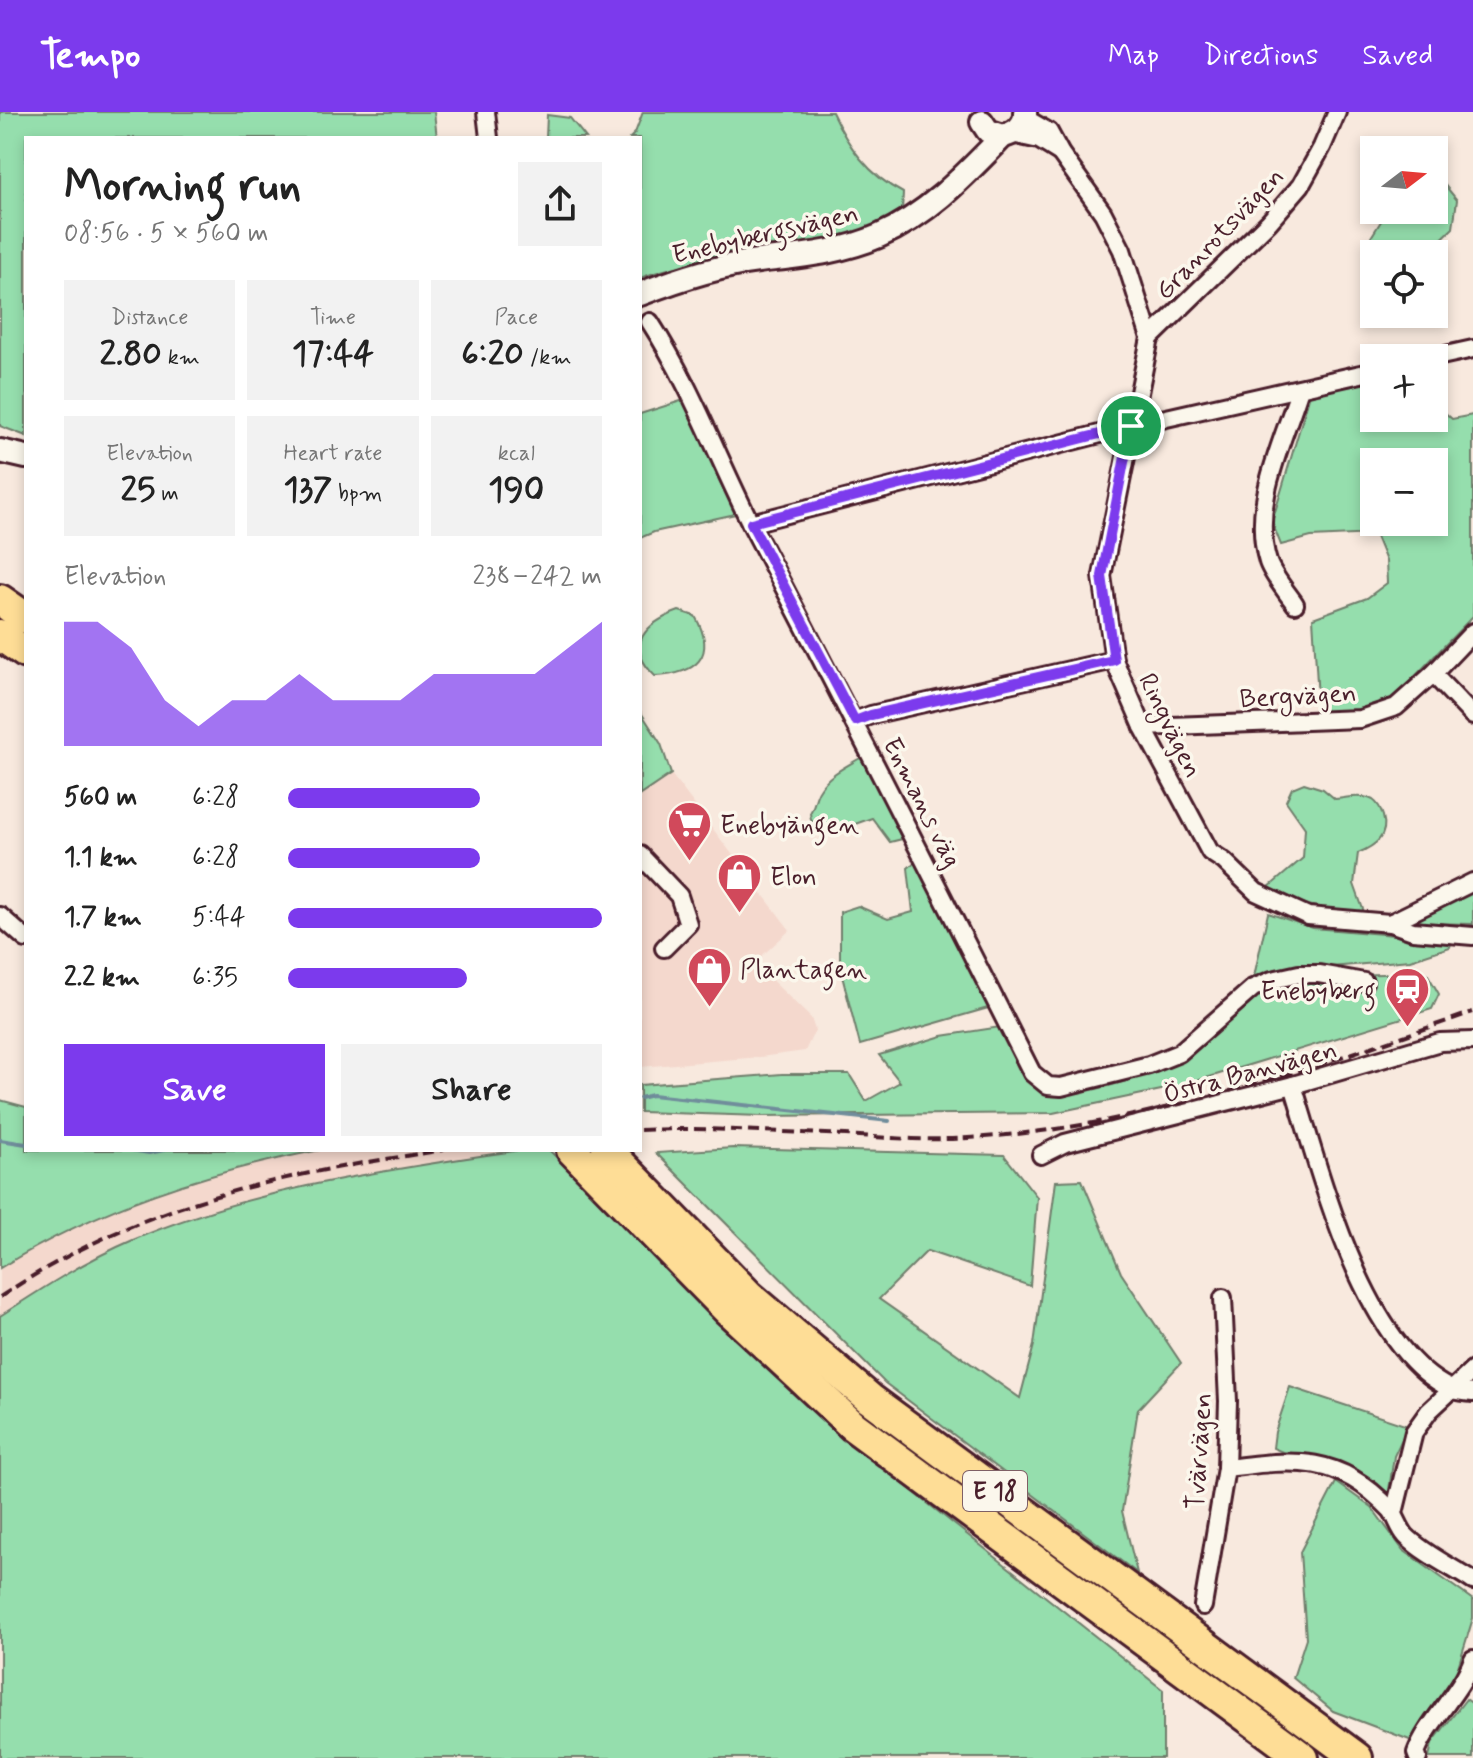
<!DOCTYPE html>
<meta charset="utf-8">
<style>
body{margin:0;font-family:Mynerve,sans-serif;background:#f2f2f2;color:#222;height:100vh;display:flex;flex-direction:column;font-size:30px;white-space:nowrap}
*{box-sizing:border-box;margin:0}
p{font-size:26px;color:#767676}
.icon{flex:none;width:44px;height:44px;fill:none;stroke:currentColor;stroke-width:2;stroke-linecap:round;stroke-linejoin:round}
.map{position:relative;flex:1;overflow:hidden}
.details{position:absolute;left:24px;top:24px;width:618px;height:1016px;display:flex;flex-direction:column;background:#fff;border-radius:0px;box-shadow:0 4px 12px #0003}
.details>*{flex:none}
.needle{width:52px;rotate:74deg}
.tools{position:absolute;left:1360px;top:24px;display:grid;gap:16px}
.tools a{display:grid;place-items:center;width:88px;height:88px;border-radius:0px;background:#fff;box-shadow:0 4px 12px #0003;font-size:40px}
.pin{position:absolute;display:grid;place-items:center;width:68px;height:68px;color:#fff;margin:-34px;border:4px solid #fff;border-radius:50%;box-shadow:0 2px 8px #0007}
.round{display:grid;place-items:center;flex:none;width:84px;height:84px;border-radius:0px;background:#f2f2f2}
.summary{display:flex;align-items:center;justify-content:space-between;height:136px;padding:0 40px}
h1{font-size:44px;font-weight:700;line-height:60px}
.figures{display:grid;grid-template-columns:repeat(3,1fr);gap:12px;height:136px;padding:8px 40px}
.figures div{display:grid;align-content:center;border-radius:0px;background:#f2f2f2;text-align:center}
.figures b{font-size:34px;font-weight:700}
.figures small{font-size:22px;font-weight:400}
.figures p{font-size:22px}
.chart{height:224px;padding:16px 40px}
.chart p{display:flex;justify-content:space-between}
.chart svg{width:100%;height:144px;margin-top:8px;fill:#7c3aed;opacity:.7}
.cta{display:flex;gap:16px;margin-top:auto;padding:16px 40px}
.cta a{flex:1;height:92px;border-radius:0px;background:#7c3aed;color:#fff;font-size:32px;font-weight:700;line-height:92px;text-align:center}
.cta a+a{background:#f2f2f2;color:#222}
ul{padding:0 40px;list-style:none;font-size:26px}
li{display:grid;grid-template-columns:128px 96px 1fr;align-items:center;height:60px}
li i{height:20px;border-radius:10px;background:#7c3aed}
header{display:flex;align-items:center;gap:48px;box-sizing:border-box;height:112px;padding:0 40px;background:#7c3aed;color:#fff}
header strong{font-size:38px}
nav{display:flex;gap:44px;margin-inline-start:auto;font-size:28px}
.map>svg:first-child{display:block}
</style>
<header>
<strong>Tempo</strong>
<nav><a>Map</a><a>Directions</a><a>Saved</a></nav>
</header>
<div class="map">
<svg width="1473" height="1646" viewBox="0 0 1473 1646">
<rect width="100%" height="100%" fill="#f8e9de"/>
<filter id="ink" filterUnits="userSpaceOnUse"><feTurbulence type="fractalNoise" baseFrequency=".0125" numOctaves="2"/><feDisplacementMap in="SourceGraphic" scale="16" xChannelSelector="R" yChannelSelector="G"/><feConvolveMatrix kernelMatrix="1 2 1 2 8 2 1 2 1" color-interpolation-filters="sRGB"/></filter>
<g filter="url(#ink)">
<!-- built -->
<g fill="#f4d8cd">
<polygon points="671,662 790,818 754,851 811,906 815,918 805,939 760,945 640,955 640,683"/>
<polygon points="320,1038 520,1038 276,1081 203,1101 132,1128 63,1163 0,1204 0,1156 41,1131 115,1095 191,1069 267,1048"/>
</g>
<!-- green -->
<g fill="#95dead" stroke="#707e6c" stroke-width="2" fill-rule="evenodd">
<polygon points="0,0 434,0 437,26 26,26 26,324 0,314"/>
<path d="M643 0H832C848 34 868 63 903 81L902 99C823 147 724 134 640 166V26H630L635 21Z"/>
<polygon points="547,3 570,6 586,26 546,26"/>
<polygon points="1434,60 1457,88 1453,116 1430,138 1414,142 1374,142 1374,146 1368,130 1388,98 1434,98"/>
<path d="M1374 268V306H1434V291L1452 307 1473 303V504L1399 581 1382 594 1319 603 1313 506 1367 486 1387 471 1386 449 1375 422 1311 425 1281 433 1272 410 1310 282ZM1374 350H1434V410H1374Z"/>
<polygon points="684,288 740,401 654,420 640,426 640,302"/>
<path d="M679 499 695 504C718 545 696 562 655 564 623 533 646 511 679 499Z"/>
<polygon points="640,599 661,632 671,662 640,683"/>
<path d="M862 645 902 727 890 730 872 706 841 717 818 716 811 708 810 701C815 693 815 684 820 677 829 662 847 654 862 645Z"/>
<path d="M1304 671 1323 677 1335 687C1346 686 1362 682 1373 688 1379 692 1381 697 1383 704 1389 724 1375 734 1358 741L1354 772 1364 800C1328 800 1300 794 1269 775L1303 746 1305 716 1286 689 1292 676Z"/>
<polygon points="915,750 988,896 860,933 840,856 840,800 858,794 888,807 913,800 908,756"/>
<polygon points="1473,778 1473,812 1423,811 1413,806"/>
<polygon points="1268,801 1313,816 1452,828 1450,835 1410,848 1297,858 1253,869"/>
<path d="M1423 861 1428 863 1439 882 1432 897 1180 974 1053 1001 762 1004 640 1000V973L782 962H849L866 989 900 970 879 943 942 924 1000 915 1031 972C1039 979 1048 982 1059 982 1086 983 1164 960 1187 945 1215 926 1234 893 1266 879 1311 860 1375 863 1423 861Z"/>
<path d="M0 988 26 995V1038H320C206 1060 99 1095 0 1156Z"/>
<polygon points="733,1036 1004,1043 1037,1085 1030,1174 927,1139 879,1187 1020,1286 1034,1233 1056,1069 1082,1068 1121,1161 1181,1251 1138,1297 1122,1399 1137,1461 885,1271 656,1041"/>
<path d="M520 1038H549L838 1320 1163 1578V1646H0V1204C43 1176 86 1148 133 1128 255 1075 390 1058 520 1038Z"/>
<polygon points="1290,1275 1408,1314 1394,1344 1388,1385 1273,1336 1275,1320"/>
<polygon points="1336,1370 1372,1396 1403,1438 1473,1488 1473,1506 1451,1578 1415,1630 1333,1599 1293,1566 1306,1526 1300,1440"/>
<polygon points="1466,1587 1473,1592 1473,1646 1429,1646 1432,1631"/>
</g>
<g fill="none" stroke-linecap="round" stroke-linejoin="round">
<!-- stream -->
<g stroke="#708d9b" stroke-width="4">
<polyline points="640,986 652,983 889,1009"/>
<polyline points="0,1028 26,1032"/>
<polyline points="131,1038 149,1041 164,1038"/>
</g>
<defs>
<g id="street">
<polyline points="486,0 489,26"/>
<polyline points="1025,6 1049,20 1061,42 1103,101 1122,138 1150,226 1102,464 1114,548 1143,615 1210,740 1224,749 1256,780 1308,804 1390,811 1473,770"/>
<polyline points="1012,22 1039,28 1060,41"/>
<path d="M650 210C692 275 718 347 753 416 848 597 940 779 1032 961L1048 974 1061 975 1149 953 1179 941 1253 876 1272 868 1299 862H1319L1364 870"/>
<polyline points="1150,226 1269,110 1301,73 1322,35 1337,0"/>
<polyline points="1432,246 1473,237"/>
<polyline points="751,411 1131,314 1374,259"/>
<path d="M1295 492C1286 479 1273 464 1268 450 1250 392 1283 331 1300 276"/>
<polyline points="1433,562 1473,604"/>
<polyline points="855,609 871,603 1114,548"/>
<polyline points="1143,615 1360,607 1396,595 1433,562 1473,520"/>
<polyline points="640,743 679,784 688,812 664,836"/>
<polyline points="0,804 26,827"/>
<polyline points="1390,811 1413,819 1473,824"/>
<path d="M1293 973C1320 1060 1362 1233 1449 1276 1456 1280 1465 1280 1473 1281"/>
<polyline points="1041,1043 1065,1031 1293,973 1440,930 1473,929"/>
<path d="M1226 1356C1296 1347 1338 1342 1391 1398 1397 1406 1399 1416 1406 1424 1424 1442 1452 1455 1473 1469"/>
<polyline points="1394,1401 1414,1320 1429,1299 1473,1258"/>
<polyline points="1203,1494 1226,1356 1228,1289 1223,1186"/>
<path d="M1418 1646 1416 1641C1427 1610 1460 1582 1473 1547"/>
</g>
<g id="secondary">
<path d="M982 10 988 19 1003 24C1015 21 1026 14 1025 0"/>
<path d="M640 182C678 167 718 154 758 149 799 144 840 141 879 124 929 102 965 63 1003 24"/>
<polyline points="0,339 26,345"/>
</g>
<g id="highway">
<polyline points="0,488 26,506"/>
<polyline points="0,523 26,541"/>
<polyline points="572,1038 727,1197 853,1314 1303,1646"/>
<polyline points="607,1038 749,1184 870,1287 1357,1646"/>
</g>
</defs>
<!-- street casing -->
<use href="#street" stroke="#4a1f2b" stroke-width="22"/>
<!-- secondary casing -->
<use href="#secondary" stroke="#4a1f2b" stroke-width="28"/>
<!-- highway casing -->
<use href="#highway" stroke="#4a1f2b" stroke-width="36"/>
<!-- street -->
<use href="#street" stroke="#fbf7ec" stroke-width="16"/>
<!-- secondary -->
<use href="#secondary" stroke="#fbf7ec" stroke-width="22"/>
<!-- highway -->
<use href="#highway" stroke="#fedd96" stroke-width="30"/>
<!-- rail -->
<g stroke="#4a1f2b" stroke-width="4" stroke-dasharray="12 6" stroke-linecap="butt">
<path d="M640 1018C709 1015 778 1020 846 1023 887 1026 927 1029 968 1026 1138 1017 1312 956 1473 900"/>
<path d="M0 1185C142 1089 279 1063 444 1038"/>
</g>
</g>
</g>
<g fill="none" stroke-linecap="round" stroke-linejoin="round" filter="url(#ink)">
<defs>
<polygon id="route" points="1131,314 1102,464 1114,548 871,603 855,609 751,411"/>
</defs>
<!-- route casing -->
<use href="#route" stroke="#fff" stroke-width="16"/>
<!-- route -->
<use href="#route" stroke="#7c3aed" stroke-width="10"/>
</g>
<!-- icons -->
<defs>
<symbol id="supermarket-pin" viewBox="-11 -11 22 30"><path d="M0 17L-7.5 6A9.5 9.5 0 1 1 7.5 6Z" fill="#d1495b" stroke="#fbf7ec"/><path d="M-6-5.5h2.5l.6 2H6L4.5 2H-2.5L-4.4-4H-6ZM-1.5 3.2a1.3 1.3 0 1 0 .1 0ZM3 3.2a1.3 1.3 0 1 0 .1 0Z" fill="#fff"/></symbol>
<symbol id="shop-pin" viewBox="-11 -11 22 30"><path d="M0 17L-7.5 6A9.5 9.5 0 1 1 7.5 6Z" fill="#d1495b" stroke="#fbf7ec"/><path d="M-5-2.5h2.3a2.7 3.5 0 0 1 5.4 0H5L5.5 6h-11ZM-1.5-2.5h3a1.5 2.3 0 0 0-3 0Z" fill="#fff"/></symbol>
<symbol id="station-pin" viewBox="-11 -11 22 30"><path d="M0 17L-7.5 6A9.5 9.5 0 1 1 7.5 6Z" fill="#d1495b" stroke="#fbf7ec"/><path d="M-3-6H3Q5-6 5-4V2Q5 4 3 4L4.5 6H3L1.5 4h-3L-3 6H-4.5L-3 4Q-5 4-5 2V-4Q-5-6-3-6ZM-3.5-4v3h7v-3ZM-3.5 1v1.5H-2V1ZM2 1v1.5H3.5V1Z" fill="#fff"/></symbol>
</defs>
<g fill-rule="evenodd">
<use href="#supermarket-pin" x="664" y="686" width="51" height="69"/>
<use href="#shop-pin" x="714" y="738" width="51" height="69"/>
<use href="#shop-pin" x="684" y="832" width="51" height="69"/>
<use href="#station-pin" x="1382" y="852" width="51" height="69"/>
</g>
<g text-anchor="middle" stroke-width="7" stroke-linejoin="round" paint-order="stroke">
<!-- shield labels -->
<rect fill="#fbf7ec" stroke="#7f6065" stroke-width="2" x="963" y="1359" width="64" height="40" rx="6"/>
<g font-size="24" font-weight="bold" fill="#4a1f2b">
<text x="995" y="1387">E 18</text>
</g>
<!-- street labels -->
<g font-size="26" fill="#4a1f2b" stroke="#fbf7ec">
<text transform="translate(765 121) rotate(-13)" y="9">Enebybergsvägen</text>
<text transform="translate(1219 121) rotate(-46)" y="9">Granrotsvägen</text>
<text transform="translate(1298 583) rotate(-3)" y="9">Bergvägen</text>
<text transform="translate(1171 613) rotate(64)" y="9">Ringvägen</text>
<text transform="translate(923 690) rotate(63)" y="9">Enmans väg</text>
<text transform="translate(1250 959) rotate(-15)" y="9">Östra Banvägen</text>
<text transform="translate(1198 1339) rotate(-86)" y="9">Tvärvägen</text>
</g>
<!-- poi labels -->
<g font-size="26" fill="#4a1f2b" stroke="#fbf7ec" text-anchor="start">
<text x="720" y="721">Enebyängen</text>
<text x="770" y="773">Elon</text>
<text x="740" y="866">Plantagen</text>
<text x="1376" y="887" text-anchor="end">Enebyberg</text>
</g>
</g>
</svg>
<div class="tools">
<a><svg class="needle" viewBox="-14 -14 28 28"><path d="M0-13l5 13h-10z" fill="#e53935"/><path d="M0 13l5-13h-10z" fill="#767676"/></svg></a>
<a><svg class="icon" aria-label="locate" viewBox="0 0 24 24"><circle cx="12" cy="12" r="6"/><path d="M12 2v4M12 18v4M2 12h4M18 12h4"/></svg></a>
<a>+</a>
<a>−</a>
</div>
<div class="pin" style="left:1131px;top:314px;background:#1e9e55"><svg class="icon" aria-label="arrive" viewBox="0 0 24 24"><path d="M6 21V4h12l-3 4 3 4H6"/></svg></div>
<section class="details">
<div class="summary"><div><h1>Morning run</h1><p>08:56 · 5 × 560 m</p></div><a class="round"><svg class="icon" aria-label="share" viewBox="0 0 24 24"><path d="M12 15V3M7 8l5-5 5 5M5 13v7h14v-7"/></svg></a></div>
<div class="figures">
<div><p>Distance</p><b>2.80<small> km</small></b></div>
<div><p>Time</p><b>17:44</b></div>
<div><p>Pace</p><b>6:20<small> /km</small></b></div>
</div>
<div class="figures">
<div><p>Elevation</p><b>25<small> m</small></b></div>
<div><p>Heart rate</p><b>137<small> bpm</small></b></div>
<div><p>kcal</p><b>190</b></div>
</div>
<div class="chart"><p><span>Elevation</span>238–242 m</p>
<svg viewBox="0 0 160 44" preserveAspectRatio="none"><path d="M0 44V6L10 6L20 14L30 30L40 38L50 30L60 30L70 22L80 30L90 30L100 30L110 22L120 22L130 22L140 22L150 14L160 6V44z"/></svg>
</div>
<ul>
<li><b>560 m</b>6:28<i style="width:61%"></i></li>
<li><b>1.1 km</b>6:28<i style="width:61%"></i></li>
<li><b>1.7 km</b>5:44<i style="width:100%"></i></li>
<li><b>2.2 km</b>6:35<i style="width:57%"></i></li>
</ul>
<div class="cta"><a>Save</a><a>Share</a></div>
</section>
</div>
